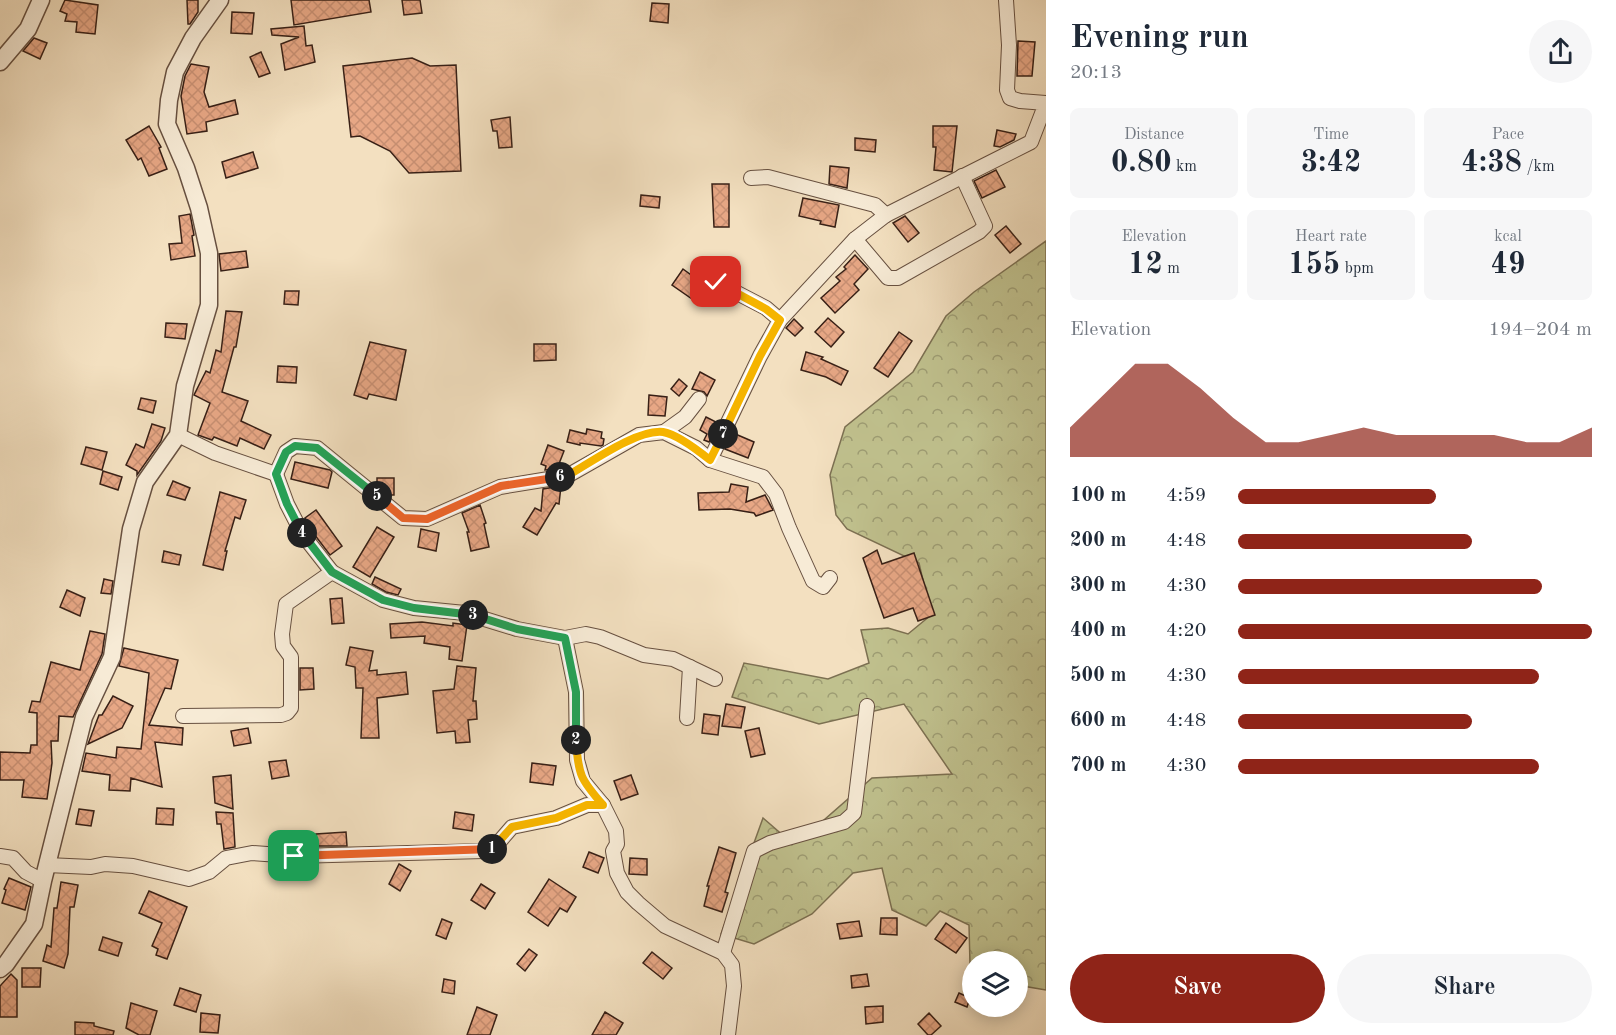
<!DOCTYPE html>
<meta charset="utf-8">
<style>
body{margin:0;font-family:"Old Standard TT",serif;background:#f6f6f7;color:#1f2937;height:100vh;display:flex;flex-direction:column;font-size:22px;white-space:nowrap}
*{box-sizing:border-box;margin:0}
p{font-size:20px;color:#747a83}
.icon{flex:none;width:33px;height:33px;fill:none;stroke:currentColor;stroke-width:2;stroke-linecap:round;stroke-linejoin:round}
.map{position:relative;flex:1;overflow:hidden}
.details{display:flex;flex-direction:column;background:#fff;width:570px}
.details>*{flex:none}
.controls{position:absolute;left:962px;top:951px;display:grid;gap:12px}
.controls a{display:grid;place-items:center;width:66px;height:66px;border-radius:50%;background:#fff;box-shadow:0 3px 15px #0003;font-size:30px}
.pin{position:absolute;display:grid;place-items:center;width:51px;height:51px;color:#fff;margin:-26px;border-radius:12px;box-shadow:0 3px 9px #0006}
.km{position:absolute;width:30px;height:30px;margin:-15px;border-radius:50%;background:#222;color:#fff;font-size:16px;line-height:30px;text-align:center}
.round{display:grid;place-items:center;flex:none;width:63px;height:63px;border-radius:32px;background:#f6f6f7}
.summary{display:flex;align-items:center;justify-content:space-between;height:102px;padding:0 24px}
h1{font-size:33px;font-weight:800;line-height:45px}
.metrics{display:grid;grid-template-columns:repeat(3,1fr);gap:9px;height:102px;padding:6px 24px}
.metrics div{display:grid;align-content:center;border-radius:9px;background:#f6f6f7;text-align:center}
.metrics b{font-size:30px;font-weight:800}
.metrics small{font-size:16px;font-weight:400}
.metrics p{font-size:16px}
.chart{height:168px;padding:12px 24px}
.chart p{display:flex;justify-content:space-between}
.chart svg{width:100%;height:108px;margin-top:6px;fill:#8f2418;opacity:.7}
.action{display:flex;gap:12px;margin-top:auto;padding:12px 24px}
.action a{flex:1;height:69px;border-radius:36px;background:#8f2418;color:#fff;font-size:24px;font-weight:800;line-height:69px;text-align:center}
.action a+a{background:#f6f6f7;color:#1f2937}
ul{padding:0 24px;list-style:none;font-size:20px}
li{display:grid;grid-template-columns:96px 72px 1fr;align-items:center;height:45px}
li i{height:15px;border-radius:8px;background:#8f2418}
main{display:flex;flex:1;min-height:0}
.map>svg:first-child{display:block}
</style>
<main>
<div class="map">
<svg width="1046" height="1035" viewBox="0 0 1046 1035">
<defs>
<pattern id="forest-crowns" width="20" height="18" patternUnits="userSpaceOnUse" patternTransform="scale(1.5)"><rect width="20" height="18" fill="#c0c18e"/><path d="M2 6a3 3 0 1 1 6 0M12 15a3 3 0 1 1 6 0" fill="none" stroke="#9d9c73"/></pattern>
<pattern id="building-cross-hatch" width="8" height="8" patternUnits="userSpaceOnUse" patternTransform="scale(1.5)"><rect width="8" height="8" fill="#e7a785"/><path d="M0 0l8 8M0 8l8-8" fill="none" stroke="#c78f72"/></pattern>
</defs>
<rect width="100%" height="100%" fill="#f3e0c0"/>
<filter id="stains"><feTurbulence type="fractalNoise" baseFrequency=".00333" numOctaves="4"/><feColorMatrix values="0 0 0 0 .2 0 0 0 0 .09 0 0 0 0 .02 0 0 0 .5 -.17"/></filter>
<radialGradient id="worn" r=".72"><stop offset=".6" stop-color="#630" stop-opacity="0"/><stop offset="1" stop-color="#630" stop-opacity=".3"/></radialGradient>
<!-- forest -->
<polygon fill="url(#forest-crowns)" stroke="#7c7052" stroke-width="1.5" points="1046,241 1046,990 1017,985 1017,962 972,962 972,966 970,964 969,925 940,911 926,926 892,910 882,868 853,873 812,914 754,944 721,934 763,818 785,837 817,826 872,778 952,774 904,704 819,724 732,697 744,663 828,679 869,663 861,630 888,628 908,634 931,615 919,563 847,529 836,515 830,475 845,427 913,372 946,316 974,292"/>
<!-- building -->
<g fill="url(#building-cross-hatch)" stroke="#382016" stroke-width="1.5">
<polygon points="65,0 98,5 95,34 76,32 77,22 65,21 67,14 60,11"/>
<polygon points="187,0 198,0 198,12 190,24 188,24"/>
<polygon points="291,0 369,0 371,12 294,25"/>
<polygon points="402,0 420,0 422,13 404,15"/>
<polygon points="652,3 669,4 668,23 650,21"/>
<polygon points="232,12 254,13 252,34 231,33"/>
<polygon points="304,26 306,46 312,45 315,62 285,70 281,44 299,37 272,35 271,29"/>
<polygon points="34,38 47,43 40,59 23,51"/>
<polygon points="1018,41 1035,42 1032,76 1017,76"/>
<polygon points="261,52 270,73 259,77 250,57"/>
<polygon points="412,58 430,66 456,65 461,171 409,173 390,151 360,136 351,137 343,66"/>
<polygon points="191,64 209,67 204,92 209,107 235,100 238,114 206,122 207,131 187,134 181,96 185,76"/>
<polygon points="510,117 512,147 499,148 497,131 493,131 491,120"/>
<polygon points="149,126 161,147 159,148 167,169 149,176 141,158 138,160 126,140"/>
<polygon points="933,126 957,126 952,172 934,170 936,147 933,147"/>
<polygon points="997,130 1016,134 1014,140 1000,147 994,146"/>
<polygon points="855,138 876,140 875,152 855,150"/>
<polygon points="253,152 258,168 226,178 222,162"/>
<polygon points="830,166 849,168 847,188 829,184"/>
<polygon points="996,170 1005,187 982,198 974,181"/>
<polygon points="712,184 729,184 729,227 714,227"/>
<polygon points="641,195 660,197 659,208 640,206"/>
<polygon points="803,198 839,205 835,227 820,224 821,221 799,216"/>
<polygon points="190,214 194,235 192,236 195,256 171,260 169,244 182,243 179,216"/>
<polygon points="905,216 919,233 908,242 893,223"/>
<polygon points="1006,226 1021,244 1010,253 995,235"/>
<polygon points="246,251 248,267 221,271 219,254"/>
<polygon points="855,255 868,269 854,284 859,290 835,313 821,298 840,281 836,277 846,269 844,267"/>
<polygon points="683,269 702,283 692,299 672,285"/>
<polygon points="285,291 299,291 298,305 284,304"/>
<polygon points="226,311 242,312 236,347 234,347 222,392 248,401 241,421 271,435 264,449 240,438 237,446 214,437 212,440 198,435 210,403 194,395 206,371 210,373 216,350 221,352"/>
<polygon points="828,318 844,332 831,347 815,332"/>
<polygon points="794,319 803,328 795,336 786,328"/>
<polygon points="166,323 187,324 185,339 165,337"/>
<polygon points="899,332 912,341 888,377 874,368"/>
<polygon points="370,342 406,350 396,400 369,394 367,399 354,395"/>
<polygon points="534,344 556,344 556,360 534,361"/>
<polygon points="806,352 823,357 821,359 848,371 841,385 826,377 801,370"/>
<polygon points="278,366 297,367 296,383 277,382"/>
<polygon points="700,372 715,380 707,396 704,392 692,389"/>
<polygon points="679,379 687,386 679,396 671,389"/>
<polygon points="649,395 667,397 665,416 648,415"/>
<polygon points="141,398 156,401 153,413 138,409"/>
<polygon points="706,417 718,423 709,442 704,440 707,434 700,430"/>
<polygon points="152,424 165,428 161,441 137,475 137,471 126,465 136,444 144,448"/>
<polygon points="587,429 602,432 601,438 604,439 603,445 601,446 580,443 580,445 567,442 570,430 586,434"/>
<polygon points="733,433 754,442 748,458 725,449"/>
<polygon points="548,445 564,451 557,469 545,470 546,466 541,464"/>
<polygon points="86,447 107,452 102,470 81,464"/>
<polygon points="295,462 330,470 332,472 328,488 291,479"/>
<polygon points="103,471 122,477 118,490 100,484"/>
<polygon points="377,478 394,478 394,495 389,495 377,485"/>
<polygon points="173,481 190,488 185,500 167,495"/>
<polygon points="731,484 748,487 746,502 765,495 773,510 756,516 754,513 730,509 699,510 698,493 729,492"/>
<polygon points="561,486 559,504 556,503 537,535 523,527 535,508 541,511 543,489"/>
<polygon points="220,492 246,500 240,519 235,517 225,551 227,551 223,570 203,565"/>
<polygon points="480,505 486,523 484,524 489,547 471,551 467,532 469,532 462,513"/>
<polygon points="316,510 342,546 330,555 311,530 305,518"/>
<polygon points="377,527 394,537 370,577 353,567"/>
<polygon points="421,529 439,533 436,551 418,547"/>
<polygon points="877,550 882,564 914,553 935,615 918,621 913,608 884,618 863,558"/>
<polygon points="164,551 181,555 179,565 162,562"/>
<polygon points="375,577 401,589 398,595 386,592 372,584"/>
<polygon points="104,579 113,581 111,594 101,593"/>
<polygon points="67,590 85,598 80,616 60,607"/>
<polygon points="342,598 344,623 332,624 330,599"/>
<polygon points="422,622 453,626 453,623 467,625 462,661 449,659 450,647 424,643 425,636 391,638 390,624"/>
<polygon points="90,631 105,634 102,654 73,717 59,716 58,741 51,741 52,763 47,799 22,797 24,780 0,780 0,752 30,753 31,745 37,745 37,713 29,712 32,701 40,702 51,662 80,670"/>
<polygon points="350,647 373,651 369,671 377,670 377,675 406,672 408,694 377,698 379,738 361,738 363,688 356,688 355,667 346,665"/>
<polygon points="124,648 178,660 171,689 165,688 149,725 183,728 182,745 155,742 162,787 131,778 130,791 109,790 110,775 82,771 86,753 116,758 117,747 141,749 149,673 119,666"/>
<polygon points="457,666 476,668 473,701 476,701 477,719 468,720 470,742 456,743 455,731 437,733 433,691 454,689"/>
<polygon points="300,668 313,668 314,689 300,690"/>
<polygon points="113,696 133,706 122,728 88,744 99,715 102,715"/>
<polygon points="726,704 745,707 741,728 722,726"/>
<polygon points="704,714 720,716 718,735 702,733"/>
<polygon points="248,728 251,743 234,746 231,731"/>
<polygon points="759,728 765,754 751,757 745,731"/>
<polygon points="286,760 289,776 272,779 269,762"/>
<polygon points="532,763 556,766 553,785 530,782"/>
<polygon points="231,775 232,793 233,809 215,803 213,777"/>
<polygon points="631,775 638,794 621,800 614,781"/>
<polygon points="157,808 174,809 173,825 156,824"/>
<polygon points="79,809 94,811 91,826 76,824"/>
<polygon points="216,812 233,813 235,847 224,849 221,824 217,824"/>
<polygon points="455,812 474,815 472,831 453,828"/>
<polygon points="346,832 347,846 316,846 316,834"/>
<polygon points="719,847 736,853 725,892 728,893 722,912 704,906 709,886 707,886"/>
<polygon points="589,852 604,858 598,873 583,867"/>
<polygon points="630,858 647,859 647,875 629,874"/>
<polygon points="399,864 411,871 400,891 389,884"/>
<polygon points="9,878 31,887 25,910 2,903 6,890 4,889"/>
<polygon points="549,879 576,897 567,912 560,908 548,926 528,912"/>
<polygon points="61,882 78,885 74,907 70,907 68,954 64,968 43,961 47,945 51,947 54,908 57,908"/>
<polygon points="481,884 495,893 485,909 471,900"/>
<polygon points="149,891 187,907 167,959 156,955 158,949 152,946 162,923 139,913"/>
<polygon points="881,918 897,918 897,935 880,934"/>
<polygon points="442,919 452,923 446,939 436,935"/>
<polygon points="859,921 862,936 840,939 837,924"/>
<polygon points="946,923 967,938 956,953 935,939"/>
<polygon points="103,937 122,943 118,956 99,950"/>
<polygon points="529,949 537,955 525,971 517,964"/>
<polygon points="652,952 672,968 663,979 643,963"/>
<polygon points="22,968 41,968 40,987 22,987"/>
<polygon points="11,974 17,980 17,1017 0,1017 0,986"/>
<polygon points="867,974 869,986 852,988 851,976"/>
<polygon points="444,979 455,981 454,994 442,992"/>
<polygon points="180,988 201,995 196,1012 174,1005"/>
<polygon points="959,993 970,998 967,1007 955,1002"/>
<polygon points="131,1003 157,1011 150,1035 139,1035 126,1028"/>
<polygon points="883,1006 883,1022 866,1024 865,1007"/>
<polygon points="477,1007 497,1015 490,1035 467,1035"/>
<polygon points="605,1012 623,1023 616,1035 592,1035"/>
<polygon points="201,1013 220,1015 218,1033 200,1032"/>
<polygon points="929,1013 941,1026 931,1035 928,1035 918,1024"/>
<polygon points="75,1022 94,1023 94,1026 114,1031 113,1035 75,1035"/>
</g>
<g fill="none" stroke-linecap="round" stroke-linejoin="round">
<defs>
<g id="minor">
<polyline points="751,178 768,177 875,205 886,215"/>
<polyline points="855,239 888,278 898,278 979,232 985,226 962,176"/>
<polyline points="716,282 766,308 780,320"/>
<polyline points="664,432 685,417 699,399"/>
<polyline points="178,435 215,453 276,474 286,452 295,446 317,448 403,518 427,519 500,487 567,476 639,435 664,432 696,448 710,460 763,477 776,494 789,528 813,581 823,587 830,578"/>
<polyline points="710,460 760,356 780,320 855,239 886,215 1031,142 1046,103 1020,101 1010,98 1007,90 1009,45 1006,0"/>
<polyline points="276,474 287,504 303,535 332,572"/>
<polyline points="565,638 576,692 577,760 583,781 603,805"/>
<polyline points="183,716 281,715 287,713 291,708 291,657 283,646 282,634 286,604 332,572 383,600 414,608 465,613 517,629 565,638 586,634 600,637 644,655 673,659 715,679"/>
<polyline points="687,718 690,667"/>
<polyline points="0,856 13,858 26,872 43,881"/>
<polyline points="47,865 91,867 105,864 133,866 189,879 209,872 226,858 252,853 294,856 484,851 493,849 512,827 556,818 587,805 603,805 616,831 617,844 613,851 617,873 627,892 638,903 665,926 723,953 732,965 734,986 728,1035"/>
<polyline points="723,953 754,851 770,843 844,822 854,813 867,706"/>
</g>
<g id="tertiary">
<polyline points="0,62 28,29 41,0"/>
<polyline points="0,969 6,964 34,924 43,881 84,717 112,657 131,529 145,482 178,435 185,386 209,305 209,253 199,208 186,168 167,124 169,100 175,72 193,38 220,0"/>
</g>
</defs>
<!-- minor casing -->
<use href="#minor" stroke="#675040" stroke-width="16"/>
<!-- tertiary casing -->
<use href="#tertiary" stroke="#675040" stroke-width="19"/>
<!-- minor -->
<use href="#minor" stroke="#f7ebd6" stroke-width="14"/>
<!-- tertiary -->
<use href="#tertiary" stroke="#f7ebd6" stroke-width="16"/>
</g>
<g fill="none" stroke-linecap="round" stroke-linejoin="round">
<defs>
<polyline id="split-1" points="294,856 492,849"/>
<path id="split-2" d="M492 849 512 827 556 818 587 805H603C581 780 578 775 576 740"/>
<polyline id="split-3" points="473,615 517,629 565,638 576,692 576,740"/>
<polyline id="split-4" points="302,533 332,572 383,600 414,608 473,615"/>
<polyline id="split-5" points="302,533 287,504 276,474 286,452 295,446 317,448 377,496"/>
<polyline id="split-6" points="377,496 403,518 427,519 501,486 560,477"/>
<path id="split-7" d="M560 477 567 476C590 463 637 429 663 432 676 434 700 452 710 460L723 434"/>
<polyline id="split-8" points="716,282 766,309 780,320 760,356 723,434"/>
</defs>
<!-- split-1 casing -->
<use href="#split-1" stroke="#fff" stroke-width="12"/>
<!-- split-2 casing -->
<use href="#split-2" stroke="#fff" stroke-width="12"/>
<!-- split-3 casing -->
<use href="#split-3" stroke="#fff" stroke-width="12"/>
<!-- split-4 casing -->
<use href="#split-4" stroke="#fff" stroke-width="12"/>
<!-- split-5 casing -->
<use href="#split-5" stroke="#fff" stroke-width="12"/>
<!-- split-6 casing -->
<use href="#split-6" stroke="#fff" stroke-width="12"/>
<!-- split-7 casing -->
<use href="#split-7" stroke="#fff" stroke-width="12"/>
<!-- split-8 casing -->
<use href="#split-8" stroke="#fff" stroke-width="12"/>
<!-- split-1 -->
<use href="#split-1" stroke="#f0652b" stroke-width="8"/>
<!-- split-2 -->
<use href="#split-2" stroke="#f5b400" stroke-width="8"/>
<!-- split-3 -->
<use href="#split-3" stroke="#22a559" stroke-width="8"/>
<!-- split-4 -->
<use href="#split-4" stroke="#22a559" stroke-width="8"/>
<!-- split-5 -->
<use href="#split-5" stroke="#22a559" stroke-width="8"/>
<!-- split-6 -->
<use href="#split-6" stroke="#f0652b" stroke-width="8"/>
<!-- split-7 -->
<use href="#split-7" stroke="#f5b400" stroke-width="8"/>
<!-- split-8 -->
<use href="#split-8" stroke="#f5b400" stroke-width="8"/>
</g>
<rect width="100%" height="100%" filter="url(#stains)"/>
<rect width="100%" height="100%" fill="url(#worn)"/>
</svg>
<div class="controls">
<a><svg class="icon" aria-label="layers" viewBox="0 0 24 24"><path d="M12 4l9 5-9 5-9-5zM3 14l9 5 9-5"/></svg></a>
</div>
<div class="pin" style="left:294px;top:856px;background:#1e9e55"><svg class="icon" aria-label="arrive" viewBox="0 0 24 24"><path d="M6 21V4h12l-3 4 3 4H6"/></svg></div>
<div class="pin" style="left:716px;top:282px;background:#d93025"><svg class="icon" aria-label="check" viewBox="0 0 24 24"><path d="M5 12l5 5 9-10"/></svg></div>
<b class="km" style="left:492px;top:849px">1</b>
<b class="km" style="left:576px;top:740px">2</b>
<b class="km" style="left:473px;top:615px">3</b>
<b class="km" style="left:302px;top:533px">4</b>
<b class="km" style="left:377px;top:496px">5</b>
<b class="km" style="left:560px;top:477px">6</b>
<b class="km" style="left:723px;top:434px">7</b>
</div>
<section class="details">
<div class="summary"><div><h1>Evening run</h1><p>20:13</p></div><a class="round"><svg class="icon" aria-label="share" viewBox="0 0 24 24"><path d="M12 15V3M7 8l5-5 5 5M5 13v7h14v-7"/></svg></a></div>
<div class="metrics">
<div><p>Distance</p><b>0.80<small> km</small></b></div>
<div><p>Time</p><b>3:42</b></div>
<div><p>Pace</p><b>4:38<small> /km</small></b></div>
</div>
<div class="metrics">
<div><p>Elevation</p><b>12<small> m</small></b></div>
<div><p>Heart rate</p><b>155<small> bpm</small></b></div>
<div><p>kcal</p><b>49</b></div>
</div>
<div class="chart"><p><span>Elevation</span>194–204 m</p>
<svg viewBox="0 0 160 44" preserveAspectRatio="none"><path d="M0 44V32L10 19L20 6L30 6L40 16L50 28L60 38L70 38L80 35L90 32L100 35L110 35L120 35L130 35L140 38L150 38L160 32V44z"/></svg>
</div>
<ul>
<li><b>100 m</b>4:59<i style="width:56%"></i></li>
<li><b>200 m</b>4:48<i style="width:66%"></i></li>
<li><b>300 m</b>4:30<i style="width:86%"></i></li>
<li><b>400 m</b>4:20<i style="width:100%"></i></li>
<li><b>500 m</b>4:30<i style="width:85%"></i></li>
<li><b>600 m</b>4:48<i style="width:66%"></i></li>
<li><b>700 m</b>4:30<i style="width:85%"></i></li>
</ul>
<div class="action"><a>Save</a><a>Share</a></div>
</section>
</main>
